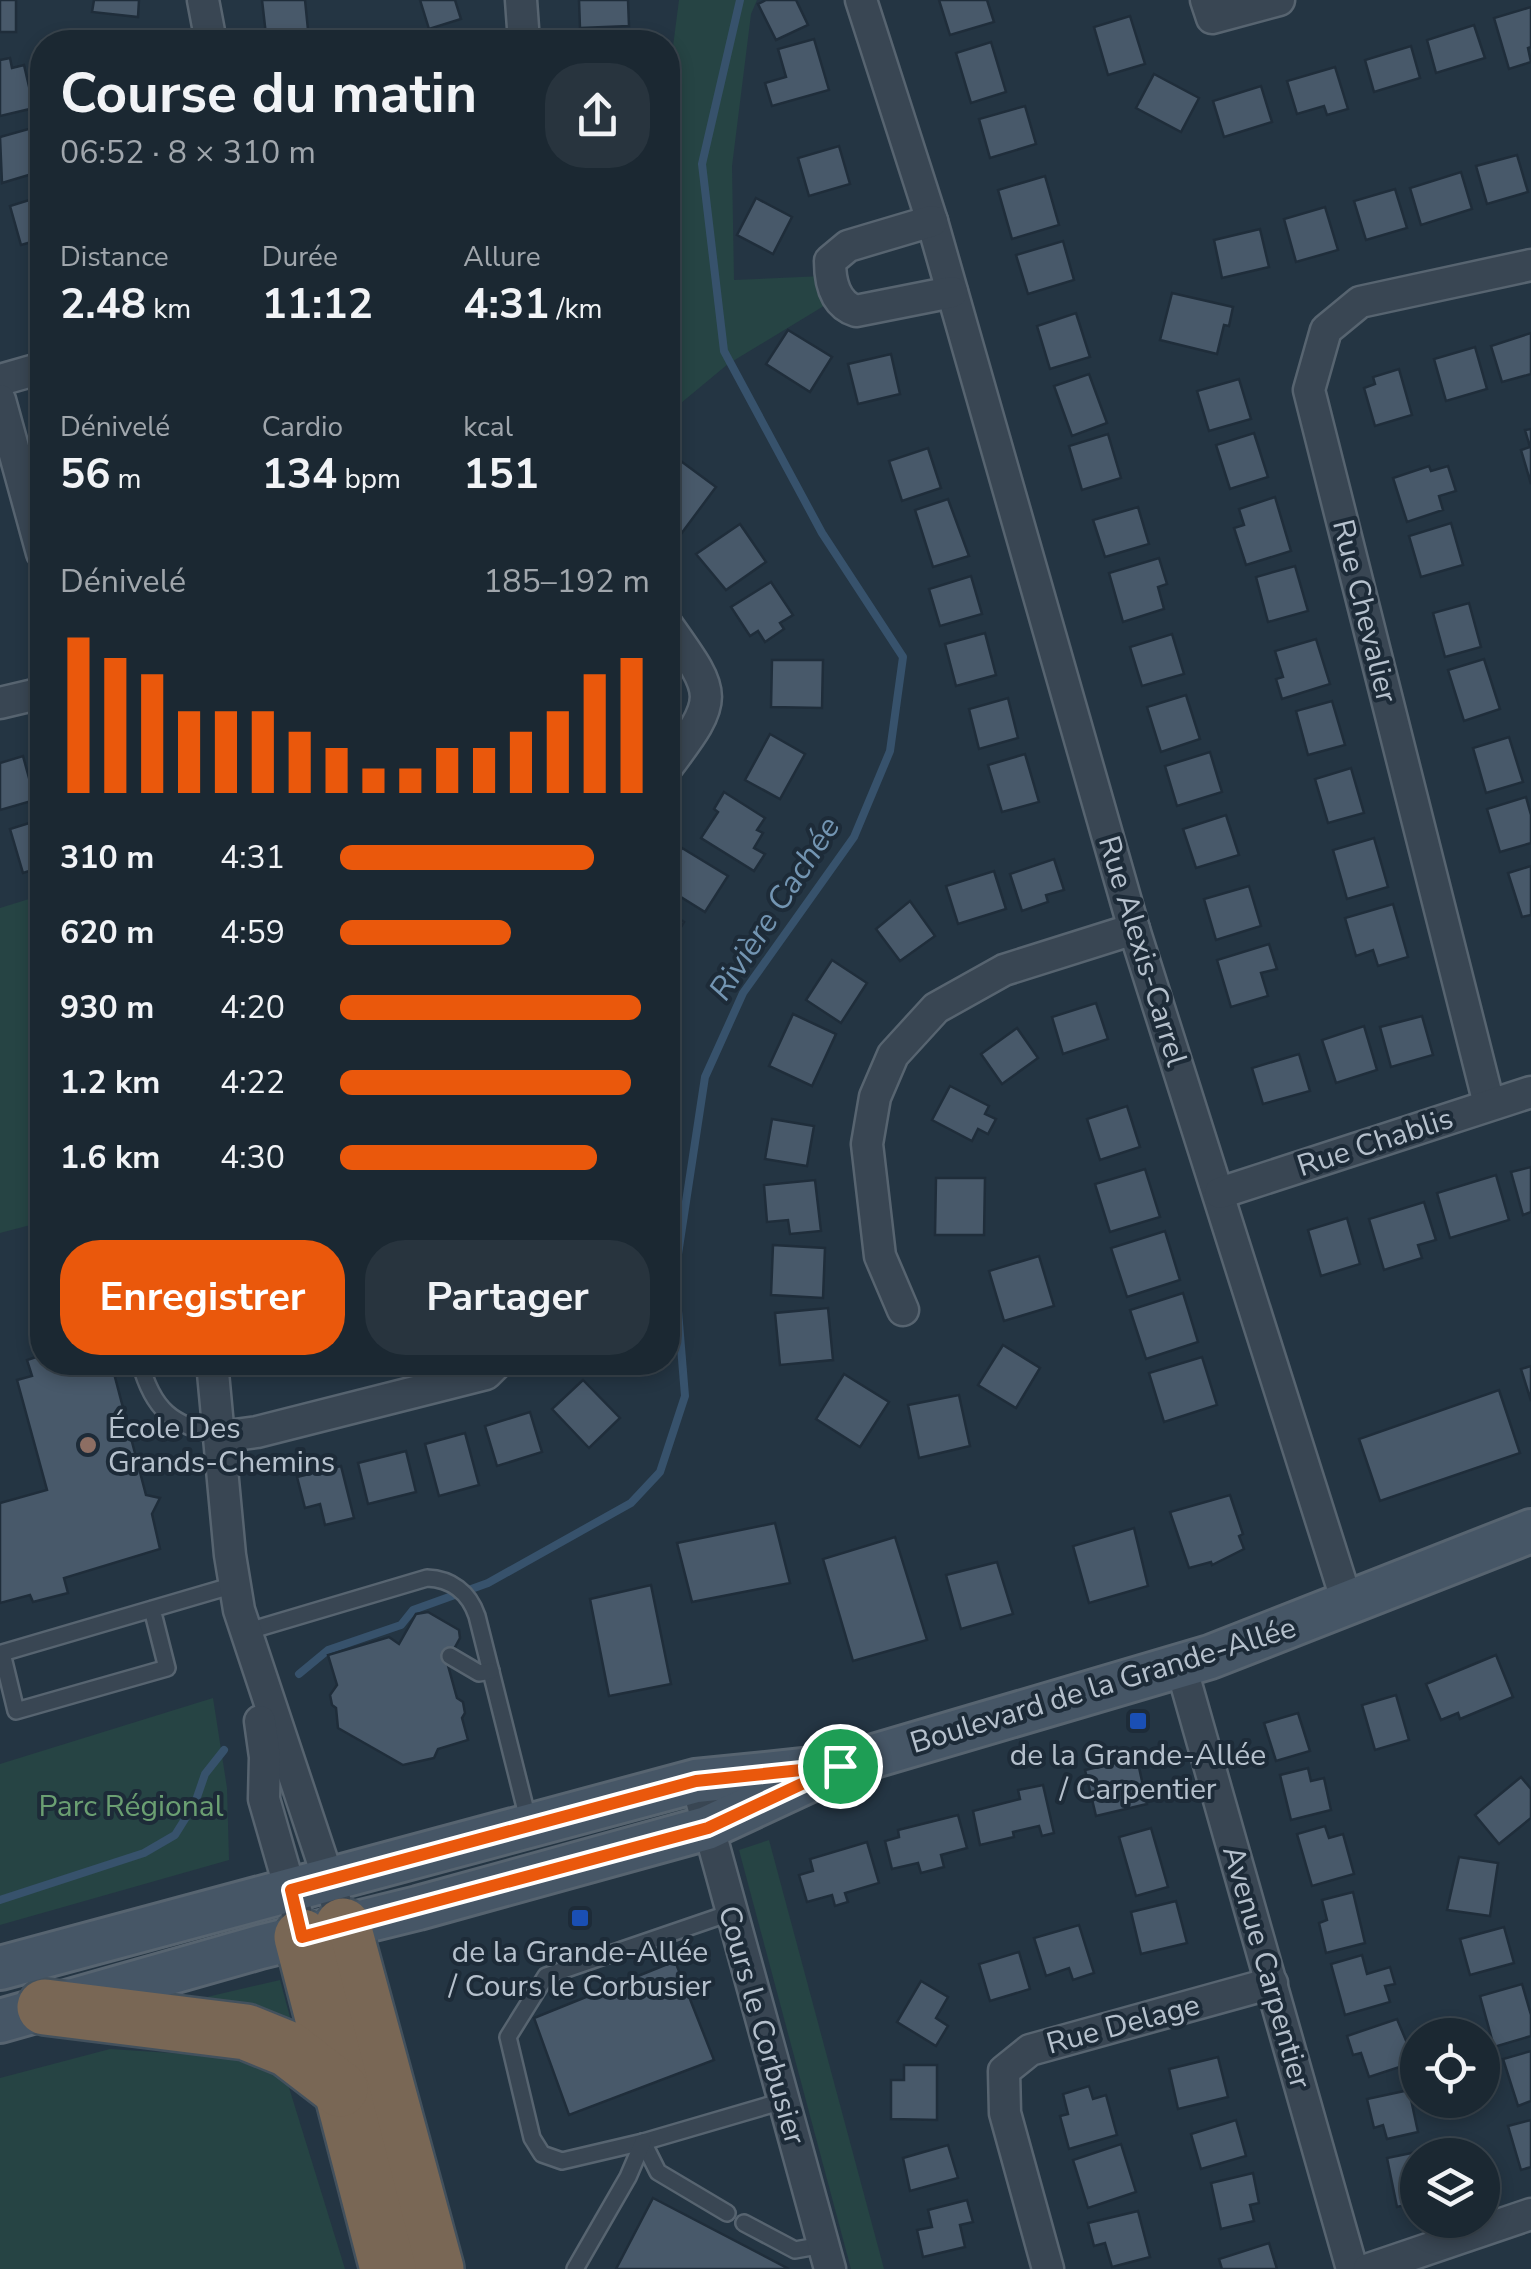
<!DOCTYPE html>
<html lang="fr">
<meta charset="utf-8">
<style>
body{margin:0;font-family:"Nunito Sans",sans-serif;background:#28343e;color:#f1f3f6;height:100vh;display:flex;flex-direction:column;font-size:38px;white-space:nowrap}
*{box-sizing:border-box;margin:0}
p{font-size:32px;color:#a0a6ac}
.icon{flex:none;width:55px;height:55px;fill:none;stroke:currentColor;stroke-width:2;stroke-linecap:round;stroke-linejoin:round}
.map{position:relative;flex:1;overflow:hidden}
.panel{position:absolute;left:30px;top:30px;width:650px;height:1345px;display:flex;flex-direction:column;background:#1b2832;border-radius:40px;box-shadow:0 5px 15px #0003,0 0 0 2px #39444d}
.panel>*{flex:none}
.fabs{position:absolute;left:1400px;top:2018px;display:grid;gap:20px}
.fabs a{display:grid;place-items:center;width:100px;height:100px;border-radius:50%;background:#1b2832;box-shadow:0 5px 15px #0003,0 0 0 2px #39444d;font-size:50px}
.pin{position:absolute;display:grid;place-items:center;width:85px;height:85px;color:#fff;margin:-42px;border:5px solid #fff;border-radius:50%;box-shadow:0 2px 10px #0007}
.round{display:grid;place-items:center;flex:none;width:105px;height:105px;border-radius:40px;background:#28343e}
.overview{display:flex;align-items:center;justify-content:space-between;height:170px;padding:0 30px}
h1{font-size:55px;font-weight:700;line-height:75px}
.stats{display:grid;grid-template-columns:repeat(3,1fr);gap:15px;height:170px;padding:10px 30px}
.stats div{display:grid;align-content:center}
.stats b{font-size:42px;font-weight:700}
.stats small{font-size:28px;font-weight:400}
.stats p{font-size:28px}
.chart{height:280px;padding:20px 30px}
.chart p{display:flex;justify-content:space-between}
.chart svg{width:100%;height:180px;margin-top:10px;stroke:#ea580c;stroke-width:6}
.cta{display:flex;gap:20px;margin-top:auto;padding:20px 30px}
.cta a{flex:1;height:115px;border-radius:40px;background:#ea580c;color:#fff;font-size:40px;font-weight:700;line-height:115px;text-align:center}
.cta a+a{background:#28343e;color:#f1f3f6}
ul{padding:0 30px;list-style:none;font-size:32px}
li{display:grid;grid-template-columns:160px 120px 1fr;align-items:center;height:75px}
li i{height:25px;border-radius:12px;background:#ea580c}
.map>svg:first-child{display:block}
</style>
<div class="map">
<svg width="1531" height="2269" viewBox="0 0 1531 2269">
<rect width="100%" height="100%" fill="#243543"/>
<!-- green -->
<g fill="#264444">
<polygon points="679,0 757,0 751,14 732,166 734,280 823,276 837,298 728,364 675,408 668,430 668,85"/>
<polygon points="42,895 42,1222 0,1233 0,908"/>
<polygon points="213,1698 227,1788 229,1860 0,1925 0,1764"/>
<polygon points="769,1840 884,2269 851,2269 739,1850"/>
<polygon points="280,1980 294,2032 177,2004"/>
<polygon points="110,2049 248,2058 287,2081 345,2269 0,2269 0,2078"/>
</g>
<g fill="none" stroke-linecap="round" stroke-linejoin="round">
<!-- stream -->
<g stroke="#37526c" stroke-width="8">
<polyline points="299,1674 328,1650 401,1625 413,1610 488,1583 631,1503 660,1472 685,1396 675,1274 705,1077 743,993 854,837 890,751 903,657 822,533 724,351 702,164 740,0"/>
<polyline points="0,1900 144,1853 175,1835 195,1803 205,1774 224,1750"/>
</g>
</g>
<!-- building -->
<g fill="#48596a" stroke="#1f2d3a" stroke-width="2.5">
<rect x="0" y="0" width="16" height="32"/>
<polygon points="94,0 139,0 138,17 92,12"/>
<polygon points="262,0 305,0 308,30 266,35"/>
<polygon points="420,0 455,0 461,19 429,29"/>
<polygon points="579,0 628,0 629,26 580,28"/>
<polygon points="766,0 796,0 808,25 776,40 758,4"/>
<polygon points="939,0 987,0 994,22 950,35"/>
<polygon points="1531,7 1531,47 1528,48 1531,62 1509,69 1494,18"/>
<polygon points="1130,16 1145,64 1108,75 1094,27"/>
<polygon points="1474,25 1485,58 1436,73 1427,40"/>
<polygon points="144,30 147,42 105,42"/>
<polygon points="458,31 461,42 420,42"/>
<polygon points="814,39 829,90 772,106 765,83 786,77 778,49"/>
<polygon points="991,42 1006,92 971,103 956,53"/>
<polygon points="1411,46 1420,78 1374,92 1365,60"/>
<polygon points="10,58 12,68 24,65 34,108 0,116 0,60"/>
<polygon points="1335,67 1348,109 1327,115 1324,106 1297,114 1287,81"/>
<polygon points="1154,74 1199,98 1181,132 1136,108"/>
<polygon points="1261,86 1272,122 1224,137 1213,101"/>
<polygon points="1025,106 1036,144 990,158 979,119"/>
<polygon points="32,128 42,171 2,183 0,137"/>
<polygon points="839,146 850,184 809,196 798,158"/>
<polygon points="1517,155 1528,192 1487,204 1476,166"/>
<polygon points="1461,172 1472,209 1421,225 1410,188"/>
<polygon points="1045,176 1059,225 1012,239 998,190"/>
<polygon points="1395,189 1407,228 1366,240 1354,201"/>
<polygon points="42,196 42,239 21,245 10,206"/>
<polygon points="756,198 792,217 773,254 737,235"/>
<polygon points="1325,207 1338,250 1296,262 1284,219"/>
<polygon points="1260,229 1269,267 1222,278 1214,240"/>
<polygon points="1063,241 1074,280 1028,294 1016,255"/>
<polygon points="42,261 42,304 31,265"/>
<polygon points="1172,293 1233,307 1229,326 1224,325 1217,354 1160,340"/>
<polygon points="1076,313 1090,357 1050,369 1037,326"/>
<polygon points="788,330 832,357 810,392 766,364"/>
<polygon points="1531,333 1531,374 1502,382 1491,346"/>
<polygon points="1475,347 1487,389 1446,401 1434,359"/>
<polygon points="891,354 900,394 858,404 848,364"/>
<polygon points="1399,369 1412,415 1375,426 1364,388 1375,384 1373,377"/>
<polygon points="1089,374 1107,423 1072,436 1054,386"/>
<polygon points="1239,379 1251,419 1209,431 1197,391"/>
<polygon points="1531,429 1531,484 1521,450 1530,447 1525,430"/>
<polygon points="1254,433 1268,477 1230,489 1216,445"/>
<polygon points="1108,434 1121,478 1082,490 1069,446"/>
<polygon points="928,448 941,488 902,501 889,461"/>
<polygon points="678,459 716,487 678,538 668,531 668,473"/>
<polygon points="1429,466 1431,471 1448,466 1456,491 1439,496 1443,510 1407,522 1393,478"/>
<polygon points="1275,497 1291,551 1246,565 1234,528 1244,525 1239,509"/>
<polygon points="948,499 969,556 933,567 915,510"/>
<polygon points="1138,507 1149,544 1105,557 1093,520"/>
<polygon points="1451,523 1463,565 1421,577 1409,536"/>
<polygon points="740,524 766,562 726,590 696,554"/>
<polygon points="1159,558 1167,584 1158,587 1164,609 1123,622 1109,573"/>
<polygon points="1295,566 1308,611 1268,622 1256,577"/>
<polygon points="971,576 982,614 940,626 929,589"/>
<polygon points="771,582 793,615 780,623 784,629 765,642 758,631 750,636 731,607"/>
<polygon points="1469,603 1481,647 1445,657 1433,613"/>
<polygon points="985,633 996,675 956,686 945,644"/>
<polygon points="1172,634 1184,674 1142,686 1130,647"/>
<polygon points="1316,639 1330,684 1282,699 1276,679 1283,677 1275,651"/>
<polygon points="1484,659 1500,709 1464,721 1448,670"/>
<polygon points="772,660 823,660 822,708 771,707"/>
<polygon points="1186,695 1200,739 1161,752 1147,707"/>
<polygon points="1008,698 1018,738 979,749 969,709"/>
<polygon points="1332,701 1345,745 1308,755 1296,711"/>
<polygon points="770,734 805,754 780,799 745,780"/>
<polygon points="1509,737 1523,782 1486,793 1473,748"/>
<polygon points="1210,752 1222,792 1177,806 1165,766"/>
<polygon points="1025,754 1039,802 1002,812 988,765"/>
<polygon points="23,756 35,800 0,810 0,763"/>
<polygon points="1351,768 1364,813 1328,823 1315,779"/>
<polygon points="724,792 765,818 757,830 763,833 754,848 765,854 754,871 701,838 718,812 714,809"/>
<polygon points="1526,797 1531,815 1531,843 1500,852 1487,809"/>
<polygon points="1226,815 1239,855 1196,868 1183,829"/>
<polygon points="42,819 42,867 23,873 10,829"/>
<polygon points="1374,838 1388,887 1347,899 1333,850"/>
<polygon points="682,848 728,876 705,912 668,889 668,871"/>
<polygon points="1054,859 1064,890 1046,895 1048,902 1022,911 1010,874"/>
<polygon points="1531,866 1531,915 1522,917 1508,873"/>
<polygon points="994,871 1006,909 958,924 946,886"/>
<polygon points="1249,886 1261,926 1216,940 1204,899"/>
<polygon points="910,901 935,936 900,961 876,929"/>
<polygon points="1393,904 1408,957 1378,966 1373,950 1356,956 1345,918"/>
<polygon points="668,912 684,922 668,949"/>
<polygon points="1269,944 1277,969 1261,973 1268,996 1231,1007 1217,960"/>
<polygon points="832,960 867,983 841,1023 806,1000"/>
<polygon points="1096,1003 1108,1039 1063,1054 1052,1017"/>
<polygon points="793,1014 836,1034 812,1086 769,1066"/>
<polygon points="1422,1016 1433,1055 1391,1067 1380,1027"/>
<polygon points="1364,1026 1377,1070 1336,1083 1322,1040"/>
<polygon points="1017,1028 1038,1058 1002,1084 981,1054"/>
<polygon points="1299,1054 1310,1091 1263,1104 1252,1068"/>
<polygon points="950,1086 989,1106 985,1114 996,1119 988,1134 978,1129 972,1141 932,1120"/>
<polygon points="1127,1106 1140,1147 1100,1160 1087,1119"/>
<polygon points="772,1119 814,1126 807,1166 765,1159"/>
<polygon points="1531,1167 1531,1212 1523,1215 1511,1172"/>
<polygon points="1145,1169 1160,1217 1110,1232 1095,1184"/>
<polygon points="1496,1175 1509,1220 1450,1238 1437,1193"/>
<polygon points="936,1178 985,1178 984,1235 935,1235"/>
<polygon points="815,1180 821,1231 790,1234 788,1220 767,1222 764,1185"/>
<polygon points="1424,1202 1436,1240 1418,1245 1422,1258 1384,1270 1369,1219"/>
<polygon points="1347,1218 1360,1264 1321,1276 1308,1230"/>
<polygon points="1165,1231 1180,1280 1127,1297 1111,1248"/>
<polygon points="773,1245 825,1248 823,1298 771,1295"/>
<polygon points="1039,1256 1054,1306 1004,1321 989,1271"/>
<polygon points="1183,1293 1198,1342 1146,1359 1130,1310"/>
<polygon points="828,1308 833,1360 780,1365 775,1313"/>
<polygon points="1003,1345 1040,1368 1016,1408 978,1385"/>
<polygon points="42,1355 42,1362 111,1362 146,1495 160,1498 152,1514 160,1549 64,1578 68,1593 33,1602 30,1595 0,1603 0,1503 47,1490 17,1380 32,1376 27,1360"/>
<polygon points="1202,1357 1217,1405 1164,1422 1149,1373"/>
<polygon points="1531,1366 1531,1401 1521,1369"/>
<polygon points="844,1374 889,1402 860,1447 816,1419"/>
<polygon points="583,1380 620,1418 589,1448 552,1409"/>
<polygon points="1499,1390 1520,1453 1380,1501 1359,1439"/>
<polygon points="959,1395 970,1446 919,1458 908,1405"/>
<polygon points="530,1412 542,1452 497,1466 485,1426"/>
<polygon points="465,1433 479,1485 439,1496 425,1444"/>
<polygon points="406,1451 416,1492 368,1504 358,1463"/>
<polygon points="341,1466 354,1518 325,1525 320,1504 305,1508 297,1477"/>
<polygon points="1230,1495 1243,1534 1239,1536 1244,1549 1212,1565 1211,1562 1189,1568 1170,1512"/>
<polygon points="775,1523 790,1583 692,1602 677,1543"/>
<polygon points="1134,1528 1148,1586 1089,1603 1073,1546"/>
<polygon points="895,1537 927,1640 853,1661 823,1559"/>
<polygon points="997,1562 1013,1614 961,1629 946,1575"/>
<polygon points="651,1585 671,1684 609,1696 590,1599"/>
<polygon points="428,1612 459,1630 460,1638 447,1662 457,1698 463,1702 465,1713 462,1718 468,1740 438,1749 434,1758 403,1765 338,1728 336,1708 332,1705 330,1695 337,1685 328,1655 389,1637 399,1644 416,1614"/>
<polygon points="1496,1655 1513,1697 1460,1719 1458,1713 1441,1720 1426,1684"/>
<polygon points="1396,1695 1409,1740 1375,1750 1362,1705"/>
<polygon points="1298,1713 1310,1751 1276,1761 1264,1723"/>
<polygon points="1137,1758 1147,1804 1096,1816 1085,1770"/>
<polygon points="1308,1768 1311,1781 1324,1778 1331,1810 1291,1820 1280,1775"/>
<polygon points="1521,1777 1531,1789 1531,1818 1499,1844 1475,1815"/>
<polygon points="1043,1785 1054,1833 1042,1836 1039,1826 1013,1832 1014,1837 980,1845 973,1811 1020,1799 1018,1790"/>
<polygon points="958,1815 967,1848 941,1855 944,1867 921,1873 918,1863 892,1869 885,1841 899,1837 898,1830"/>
<polygon points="1325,1826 1329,1838 1343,1834 1354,1874 1312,1886 1297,1834"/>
<polygon points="1151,1828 1168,1887 1136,1896 1119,1837"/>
<polygon points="867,1842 879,1883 845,1893 848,1902 835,1906 832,1895 807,1902 799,1875 813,1871 810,1859"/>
<polygon points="1459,1857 1498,1863 1490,1916 1447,1910"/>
<polygon points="1353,1892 1365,1943 1326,1953 1319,1923 1327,1920 1322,1900"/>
<polygon points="1176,1901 1187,1943 1141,1954 1131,1912"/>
<polygon points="1079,1925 1094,1973 1073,1980 1069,1968 1046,1976 1034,1938"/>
<polygon points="1504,1927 1514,1963 1470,1975 1460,1939"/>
<polygon points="1019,1952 1030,1989 990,2001 979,1964"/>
<polygon points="1362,1955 1367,1974 1390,1967 1395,1984 1385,1986 1390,2002 1345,2015 1331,1964"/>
<polygon points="675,1961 714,2060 569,2115 534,2018"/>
<polygon points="921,1981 948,1997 936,2018 948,2026 936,2046 897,2022"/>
<polygon points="1522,1984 1531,2015 1531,2036 1494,2047 1480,1996"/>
<polygon points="1397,2019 1415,2062 1369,2077 1361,2053 1353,2055 1347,2036"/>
<polygon points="1531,2051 1531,2101 1518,2106 1503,2059"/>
<polygon points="1218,2057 1228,2097 1178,2109 1169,2069"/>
<polygon points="904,2065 937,2065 937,2120 891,2119 891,2080 904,2080"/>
<polygon points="1089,2086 1093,2099 1106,2095 1117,2135 1069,2149 1060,2116 1068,2114 1063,2094"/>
<polygon points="1409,2090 1418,2132 1387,2139 1383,2125 1374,2128 1367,2099"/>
<polygon points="1236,2120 1246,2156 1201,2169 1191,2134"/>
<polygon points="1531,2120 1531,2167 1521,2170 1508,2126"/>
<polygon points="1121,2144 1136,2192 1088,2208 1073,2160"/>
<polygon points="948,2145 958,2178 910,2191 903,2158"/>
<polygon points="1431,2149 1432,2155 1418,2155 1418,2202 1397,2207 1387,2158"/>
<polygon points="1253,2173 1259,2203 1250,2205 1254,2221 1221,2229 1211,2183"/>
<polygon points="653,2198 789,2269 616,2269"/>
<polygon points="967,2200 973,2222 960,2225 965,2247 923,2257 917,2230 932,2227 928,2210"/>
<polygon points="1138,2211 1150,2257 1112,2267 1105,2243 1094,2246 1088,2223"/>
<polygon points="1269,2243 1277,2269 1222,2269 1219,2259"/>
</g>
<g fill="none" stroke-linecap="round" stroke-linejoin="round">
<defs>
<g id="lane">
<path d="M140 1362C153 1411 172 1424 220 1437"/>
<polyline points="152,1609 167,1668 16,1711 2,1653 234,1585"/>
<path d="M245 1632 427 1578C451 1579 469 1592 477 1616L529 1823"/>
<polyline points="450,1656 479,1673 491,1671"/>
<polyline points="643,2142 562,2161 542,2154 532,2138 508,2037 546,1976 730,1913"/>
<polyline points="727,2213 658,2172 643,2142 783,2101"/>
<polyline points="744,2223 795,2250 823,2245"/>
<polyline points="575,2269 628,2177 643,2142"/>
</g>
<g id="street">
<polyline points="203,0 211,42"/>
<polyline points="521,0 524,42"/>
<polyline points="861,0 932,221 1134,929 1348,1605"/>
<polyline points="1206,0 1212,18 1279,0"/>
<path d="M932 221 848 246 830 261C830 282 835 304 856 311L952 292"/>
<polyline points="0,380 42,368"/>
<polyline points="0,400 42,553"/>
<path d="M668 626C717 695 720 697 668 766"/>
<polyline points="0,703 42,693"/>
<polyline points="1489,1104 1309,390 1326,330 1360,302 1531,265"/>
<polyline points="1220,1193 1531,1092"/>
<polyline points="903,1310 880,1256 867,1144 875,1097 893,1055 936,1008 1004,970 1134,929"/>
<polyline points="212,1362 230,1555 239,1610 335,1899"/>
<polyline points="220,1437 257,1432 486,1374 498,1362"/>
<polyline points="1181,1666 1352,2269"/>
<polyline points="260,1721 265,1757 264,1799 296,1910"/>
<polyline points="696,1781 830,2269"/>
<polyline points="1048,2269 1005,2113 1004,2071 1030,2050 1272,1983"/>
<polyline points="1369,2269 1531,2214"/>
</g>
<g id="secondary">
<polyline points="0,1968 696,1781 804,1770"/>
<polyline points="0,2021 260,1947 418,1908 707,1828 840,1766 1210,1657 1531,1531"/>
</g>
<g id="highway">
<polyline points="343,1926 436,2269"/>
<polyline points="302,1937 388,2269"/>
<polyline points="45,2007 246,2032 288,2049 340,2089"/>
</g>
</defs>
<!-- lane casing -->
<use href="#lane" stroke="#576470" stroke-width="20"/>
<!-- street casing -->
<use href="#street" stroke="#576470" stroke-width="35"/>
<!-- secondary casing -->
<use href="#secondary" stroke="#576470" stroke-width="48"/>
<!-- highway casing -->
<use href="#highway" stroke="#43515d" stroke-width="60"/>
<!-- lane -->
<use href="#lane" stroke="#394653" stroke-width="15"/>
<!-- street -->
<use href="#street" stroke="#394653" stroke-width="30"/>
<!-- secondary -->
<use href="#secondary" stroke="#465666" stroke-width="42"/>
<!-- highway -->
<use href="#highway" stroke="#796755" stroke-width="55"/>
</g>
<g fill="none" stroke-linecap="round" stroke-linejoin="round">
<defs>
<polygon id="route" points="840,1766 708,1828 302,1937 291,1890 696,1781"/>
</defs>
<!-- route casing -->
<use href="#route" stroke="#fff" stroke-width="20"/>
<!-- route -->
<use href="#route" stroke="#ea580c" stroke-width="12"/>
</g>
<!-- markers -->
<circle fill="#8d6e63" stroke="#1d2b38" stroke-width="4" cx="88" cy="1445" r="10"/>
<g fill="#1a4fb4" stroke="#1d2b38" stroke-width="4">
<rect x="1128" y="1711" width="20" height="20" rx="5"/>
<rect x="570" y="1908" width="20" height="20" rx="5"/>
</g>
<g text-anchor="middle" stroke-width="8" stroke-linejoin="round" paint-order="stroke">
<!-- street labels -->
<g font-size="30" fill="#b6c1cd" stroke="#1d2b38">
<text transform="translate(1365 611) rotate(76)" y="10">Rue Chevalier</text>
<text transform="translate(1143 951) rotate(73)" y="10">Rue Alexis-Carrel</text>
<text transform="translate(1375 1142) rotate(-18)" y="10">Rue Chablis</text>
<text transform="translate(1103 1685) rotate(-17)" y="10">Boulevard de la Grande-Allée</text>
<text transform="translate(1267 1967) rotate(74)" y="10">Avenue Carpentier</text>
<text transform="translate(1123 2024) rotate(-15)" y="10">Rue Delage</text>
<text transform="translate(762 2025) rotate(74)" y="10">Cours le Corbusier</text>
</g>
<!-- poi labels -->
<g font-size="30" fill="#b6c1cd" stroke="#1d2b38">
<text x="108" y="1438" text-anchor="start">École Des<tspan x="108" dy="34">Grands-Chemins</tspan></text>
<text x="1138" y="1765">de la Grande-Allée<tspan x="1138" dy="34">/ Carpentier</tspan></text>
<text x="580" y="1962">de la Grande-Allée<tspan x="580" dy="34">/ Cours le Corbusier</tspan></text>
</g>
<!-- park labels -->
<g font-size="30" fill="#6b9f72" stroke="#1d2b38">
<text x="131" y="1816">Parc Régional</text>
</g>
<!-- water labels -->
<g font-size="32" font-style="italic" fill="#7395b2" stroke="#1d2b38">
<text transform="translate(774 908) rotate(-57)" y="11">Rivière Cachée</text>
</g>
</g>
</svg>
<div class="fabs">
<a><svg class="icon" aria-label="locate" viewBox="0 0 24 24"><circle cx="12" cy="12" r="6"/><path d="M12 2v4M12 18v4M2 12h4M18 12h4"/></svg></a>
<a><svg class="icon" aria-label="layers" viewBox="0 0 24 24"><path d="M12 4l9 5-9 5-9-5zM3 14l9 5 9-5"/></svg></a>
</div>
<div class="pin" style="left:840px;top:1766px;background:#1e9e55"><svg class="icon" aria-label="arrive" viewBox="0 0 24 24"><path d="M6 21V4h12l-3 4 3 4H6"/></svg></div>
<section class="panel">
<div class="overview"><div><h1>Course du matin</h1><p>06:52 · 8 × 310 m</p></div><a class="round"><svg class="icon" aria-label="share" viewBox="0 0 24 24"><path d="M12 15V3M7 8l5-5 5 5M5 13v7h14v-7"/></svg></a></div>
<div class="stats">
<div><p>Distance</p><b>2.48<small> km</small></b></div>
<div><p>Durée</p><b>11:12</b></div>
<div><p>Allure</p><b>4:31<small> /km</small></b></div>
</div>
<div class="stats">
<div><p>Dénivelé</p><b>56<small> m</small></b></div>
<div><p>Cardio</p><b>134<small> bpm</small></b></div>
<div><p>kcal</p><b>151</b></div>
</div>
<div class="chart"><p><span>Dénivelé</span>185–192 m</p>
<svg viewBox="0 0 160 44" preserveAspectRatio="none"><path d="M5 44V6M15 44V11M25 44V15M35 44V24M45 44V24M55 44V24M65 44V29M75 44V33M85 44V38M95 44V38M105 44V33M115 44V33M125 44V29M135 44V24M145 44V15M155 44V11"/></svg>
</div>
<ul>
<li><b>310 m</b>4:31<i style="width:82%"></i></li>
<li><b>620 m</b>4:59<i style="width:55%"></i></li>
<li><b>930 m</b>4:20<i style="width:97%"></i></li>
<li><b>1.2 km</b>4:22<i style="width:94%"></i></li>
<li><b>1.6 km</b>4:30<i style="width:83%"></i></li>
</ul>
<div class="cta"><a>Enregistrer</a><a>Partager</a></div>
</section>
</div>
